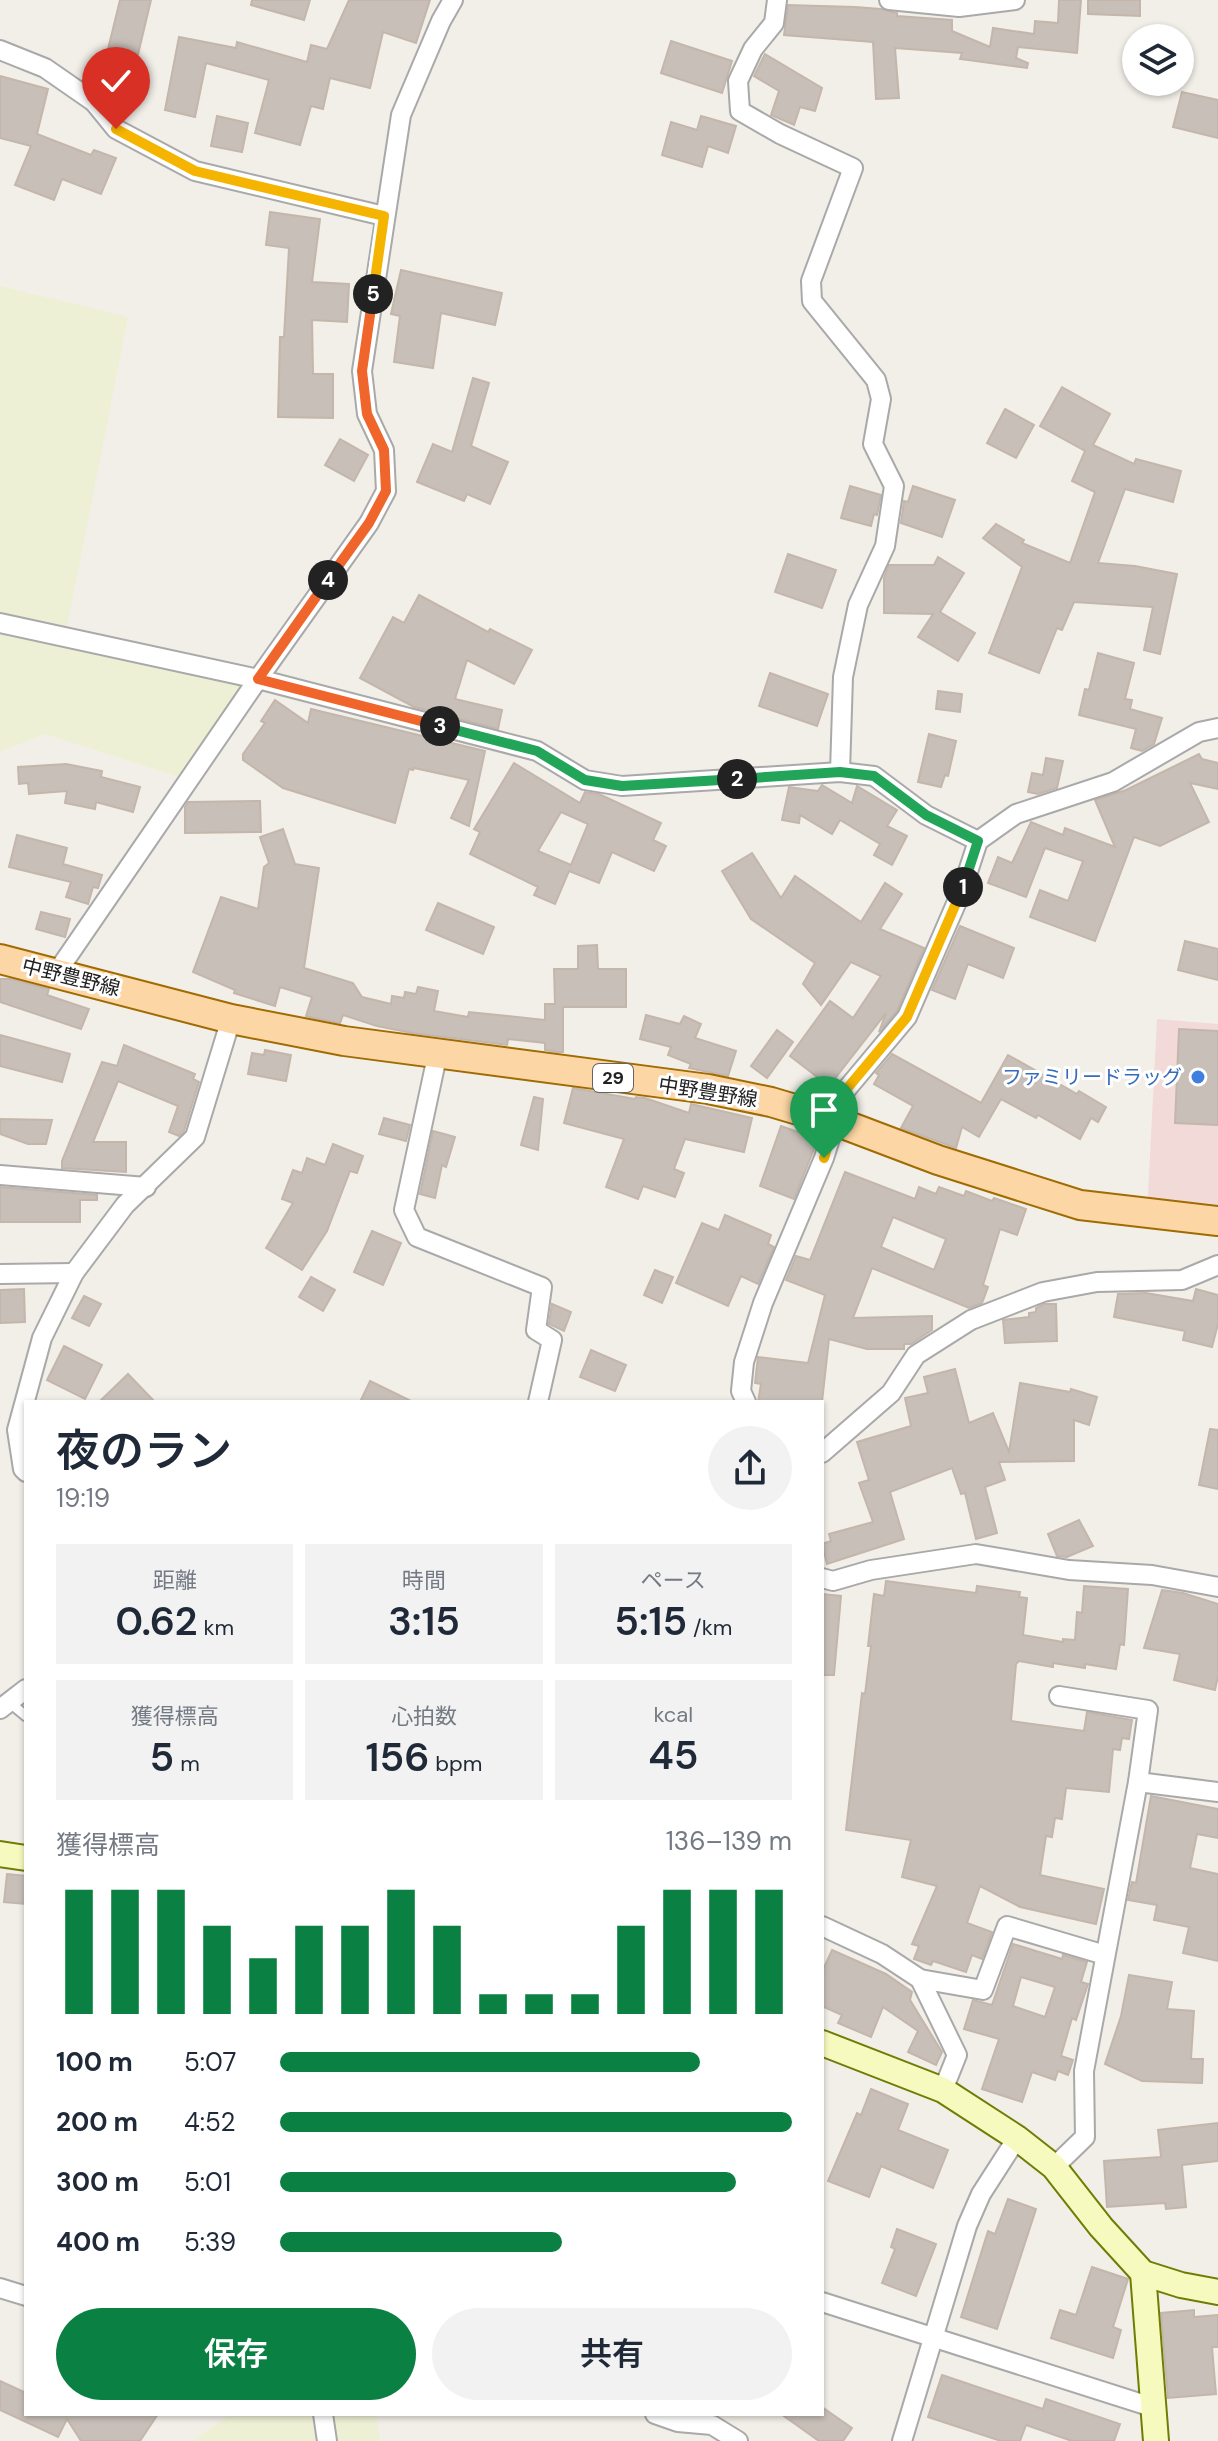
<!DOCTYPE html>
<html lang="ja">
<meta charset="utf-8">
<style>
body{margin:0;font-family:"DM Sans","Noto Sans JP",sans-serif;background:#f2f2f3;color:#1f2937;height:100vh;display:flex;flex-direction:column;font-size:30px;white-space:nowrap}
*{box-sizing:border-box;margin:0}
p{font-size:26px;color:#747a83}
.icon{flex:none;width:44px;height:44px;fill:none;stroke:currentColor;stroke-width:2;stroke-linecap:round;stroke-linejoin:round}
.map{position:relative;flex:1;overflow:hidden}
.details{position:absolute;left:24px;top:1400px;width:800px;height:1016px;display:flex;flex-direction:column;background:#fff;border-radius:0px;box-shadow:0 2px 6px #0004}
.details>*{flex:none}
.buttons{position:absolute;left:1122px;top:24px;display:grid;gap:16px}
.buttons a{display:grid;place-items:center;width:72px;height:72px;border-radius:50%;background:#fff;box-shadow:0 2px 6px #0004;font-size:40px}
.pin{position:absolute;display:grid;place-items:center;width:68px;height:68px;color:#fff;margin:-82px -34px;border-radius:50% 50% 50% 0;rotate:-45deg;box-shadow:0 0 8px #0007}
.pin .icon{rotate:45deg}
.km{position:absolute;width:40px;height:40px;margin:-20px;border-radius:50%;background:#222;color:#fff;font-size:22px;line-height:40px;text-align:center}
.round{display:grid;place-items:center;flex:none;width:84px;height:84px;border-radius:42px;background:#f2f2f3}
.head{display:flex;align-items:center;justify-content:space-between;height:136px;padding:0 32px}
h1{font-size:44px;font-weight:600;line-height:60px}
.metrics{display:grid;grid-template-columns:repeat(3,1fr);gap:12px;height:136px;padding:8px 32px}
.metrics div{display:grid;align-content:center;border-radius:0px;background:#f2f2f3;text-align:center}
.metrics b{font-size:40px;font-weight:600}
.metrics small{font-size:22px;font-weight:400}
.metrics p{font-size:22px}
.chart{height:224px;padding:16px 32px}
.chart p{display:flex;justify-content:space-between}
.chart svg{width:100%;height:144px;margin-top:8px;stroke:#0b8043;stroke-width:6}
.cta{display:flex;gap:16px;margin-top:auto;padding:16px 32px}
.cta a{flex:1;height:92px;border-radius:48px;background:#0b8043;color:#fff;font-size:32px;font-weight:600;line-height:92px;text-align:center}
.cta a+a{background:#f2f2f3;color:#1f2937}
ul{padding:0 32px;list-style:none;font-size:26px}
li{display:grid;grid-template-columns:128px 96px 1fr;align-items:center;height:60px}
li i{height:20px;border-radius:10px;background:#0b8043}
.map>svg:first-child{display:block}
</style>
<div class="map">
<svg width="1218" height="2441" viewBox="0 0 1218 2441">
<rect width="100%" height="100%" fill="#f2efe9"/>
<!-- commercial -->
<polygon fill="#f2dad9" points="1157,1019 1218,1024 1218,1221 1147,1214"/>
<!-- farmland -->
<g fill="#eef0d5">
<polygon points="0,286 128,317 65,637 258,679 189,780 45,734 0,752"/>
<polygon points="230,2414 377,2414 380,2441 193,2441"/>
</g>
<!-- building -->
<g fill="#c7bfb8" stroke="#c4b6ab" stroke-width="2" fill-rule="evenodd">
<polygon points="120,0 151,0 128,96 98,90"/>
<polygon points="252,0 310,0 304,20 251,5"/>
<polygon points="349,0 430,0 416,43 383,32 370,88 330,78 323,109 311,106 300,145 255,133 269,80 206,63 195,117 165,110 179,37 236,48 237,42 307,62 311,45 327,49"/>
<polygon points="1059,0 1081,0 1077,53 1018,47 1016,58 1028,63 1027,68 960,59 962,53 895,48 899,98 876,99 873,42 784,35 788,5 855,7 881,9 897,13 897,16 952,20 952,31 990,47 993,28 1034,34 1035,21 1058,23"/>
<polygon points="1088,0 1140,0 1140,16 1088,14"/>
<polygon points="671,41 732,61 722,93 661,73"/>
<polygon points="765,54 822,88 815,111 800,107 794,125 771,115 779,91 754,76"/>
<polygon points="0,76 48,89 37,134 91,155 94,150 116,158 101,194 62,179 54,200 15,185 31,146 0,138"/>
<polygon points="1182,92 1218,100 1218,138 1173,127"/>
<polygon points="217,116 248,123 242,152 211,146"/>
<polygon points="701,116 736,126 728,153 708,146 702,167 662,155 671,122 697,130"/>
<polygon points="270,212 320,219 312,282 349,284 347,322 312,320 313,374 333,374 333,418 278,417 280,337 284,337 289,248 266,245"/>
<polygon points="401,270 502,293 495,325 441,313 433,368 394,362 400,316 391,314"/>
<polygon points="473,378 489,383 471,446 508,462 490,504 467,494 464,501 417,482 433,444 452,452"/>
<polygon points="1062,387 1110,414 1093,445 1134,464 1136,459 1181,471 1173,502 1125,489 1098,563 1135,566 1177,574 1160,654 1144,650 1153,607 1074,602 1062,630 1057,628 1039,673 989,653 1022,567 983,538 996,524 1024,540 1022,543 1070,563 1095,492 1072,481 1085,451 1040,426"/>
<polygon points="1005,409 1034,425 1016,458 987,443"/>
<polygon points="340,439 368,455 354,481 325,465"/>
<polygon points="850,486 881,495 877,515 874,514 871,526 841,518"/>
<polygon points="913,486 955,500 942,537 901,523 904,501 908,502"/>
<polygon points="788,554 836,570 822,608 775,592"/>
<polygon points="938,557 964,573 940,612 975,633 958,661 918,637 933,614 884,613 884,578 889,565 934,565"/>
<polygon points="419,595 488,632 490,629 532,650 514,684 467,660 455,699 502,710 498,729 414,707 360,678 393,617 404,623"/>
<polygon points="1098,653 1134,663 1125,699 1132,700 1130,709 1162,718 1154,744 1142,751 1131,748 1136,729 1079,715 1085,689 1089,690"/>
<polygon points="770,673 828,694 817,726 759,706"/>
<polygon points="938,691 962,694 960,712 936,709"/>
<polygon points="275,700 308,723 311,709 485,751 469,826 451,818 469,780 414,768 413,770 409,769 395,823 283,788 243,760 243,754 265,723 261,721"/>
<polygon points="929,734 956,741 948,776 945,775 941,787 918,782"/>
<polygon points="1199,754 1202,759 1218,763 1218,789 1190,783 1209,822 1160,846 1134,837 1095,941 1030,917 1040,890 1068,901 1083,861 1045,848 1026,897 988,883 998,857 1012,863 1031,822 1063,835 1065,828 1115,847 1095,800 1126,790"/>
<polygon points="1046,758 1063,761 1057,788 1038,794 1028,792 1032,773 1043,775"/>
<path d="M514 763 580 803 585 792 599 794 661 823 653 840 666 846 654 871 612 852 599 883 569 871 555 904 534 895 538 887 470 854 480 832 474 829ZM561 812 588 824 571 865 538 851Z"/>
<polygon points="66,764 102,771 101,777 140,787 133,812 96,802 95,809 65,803 67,791 29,794 28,783 19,784 18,767"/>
<polygon points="822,785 852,803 857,786 897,810 887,826 907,836 892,865 874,855 880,844 840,820 832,834 800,815 799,823 782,820 789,787 818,791"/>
<polygon points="260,801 261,832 185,833 185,807 188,802"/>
<polygon points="283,829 295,864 319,868 304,968 353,983 362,997 391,1004 392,996 404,998 405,992 416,994 418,987 438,991 434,1011 468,1017 469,1012 545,1020 545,1004 555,1004 554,969 578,969 578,946 597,945 598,969 626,969 626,1007 563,1007 563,1052 557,1052 545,1050 545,1043 508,1039 507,1045 412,1033 377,1026 343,1015 340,1023 314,1018 306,1016 312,997 280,987 275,1006 234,993 235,990 193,972 221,897 258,909 264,867 269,863 260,837"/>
<polygon points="17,835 67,848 63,864 102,875 98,888 93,887 88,904 66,897 71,882 9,867"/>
<polygon points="752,853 781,898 795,876 861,922 885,883 902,894 880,929 924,948 897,1011 879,1032 886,1013 829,1086 790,1056 830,1001 853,1018 881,976 851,962 821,1005 803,984 815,963 751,919 722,871"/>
<polygon points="438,903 494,927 483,954 426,930"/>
<polygon points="41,912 70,919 65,937 36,929"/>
<polygon points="960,926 1014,948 1003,978 968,964 955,999 932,990"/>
<polygon points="1185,941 1218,949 1218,980 1178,970"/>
<polygon points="0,979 11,979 49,989 47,995 89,1009 81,1029 0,1002"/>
<polygon points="646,1015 680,1024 684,1016 701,1024 695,1038 736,1051 728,1076 689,1068 691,1064 668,1055 671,1047 640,1039"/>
<polygon points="1179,1029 1218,1031 1218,1125 1175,1123"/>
<polygon points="777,1030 793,1042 767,1078 751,1066"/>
<polygon points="0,1035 70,1054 62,1082 0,1066"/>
<polygon points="124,1045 195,1074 193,1079 199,1082 184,1131 179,1136 169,1132 178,1106 118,1081 93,1142 126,1142 126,1172 62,1168 62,1161 102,1062 117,1066"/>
<polygon points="265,1050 291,1055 286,1081 248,1074 252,1053 264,1055"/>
<polygon points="892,1054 981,1103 1008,1055 1077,1094 1079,1091 1106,1107 1098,1122 1091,1118 1080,1139 1038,1115 1036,1118 1001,1099 979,1137 962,1127 956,1148 901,1128 913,1106 874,1084 879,1075 876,1073"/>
<polygon points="573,1088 635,1099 636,1097 645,1098 689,1113 691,1104 752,1118 744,1152 685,1139 674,1169 684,1173 675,1197 643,1186 638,1199 606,1187 624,1139 564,1123"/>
<polygon points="534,1097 543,1099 538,1150 521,1145"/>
<polygon points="384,1118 410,1125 406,1141 379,1134"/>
<polygon points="0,1119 52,1120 46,1144 28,1144 0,1134"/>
<polygon points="781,1126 818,1139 794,1199 760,1186"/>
<polygon points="433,1131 455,1137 446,1167 442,1165 435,1198 420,1194"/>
<polygon points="333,1144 363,1156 357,1173 350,1171 327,1231 302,1270 266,1248 293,1203 282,1199 293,1170 302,1173 307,1158 325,1165"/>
<path d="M845 1172 915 1199 919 1187 936 1194 939 1187 964 1196 966 1191 992 1201 994 1198 1026 1209 1017 1235 1000 1229 983 1285 988 1287 982 1303 969 1308 872 1268 853 1318 932 1316V1330L911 1344H904V1349H867L829 1339 822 1402H758L761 1384 755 1383 758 1357 808 1363 825 1295 786 1280 796 1256 810 1260ZM893 1217 946 1239 934 1270 881 1247Z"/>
<polygon points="0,1187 97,1195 97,1200 80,1200 80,1222 0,1222"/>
<polygon points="725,1215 771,1235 768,1244 774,1247 758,1284 741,1276 728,1306 676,1283 702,1223 719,1230"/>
<polygon points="372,1231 401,1243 383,1285 354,1272"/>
<polygon points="655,1270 673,1277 662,1303 644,1295"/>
<polygon points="311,1277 335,1290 323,1311 299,1297"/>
<polygon points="24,1289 25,1322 0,1323 0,1290"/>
<polygon points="1196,1289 1218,1295 1218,1324 1212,1347 1183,1340 1185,1331 1114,1317 1118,1294 1146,1293 1193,1301"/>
<polygon points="84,1296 101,1304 89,1326 72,1318"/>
<polygon points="552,1304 571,1312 564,1331 549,1324"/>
<polygon points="1044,1304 1056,1304 1057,1341 1005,1343 1003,1320 1029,1317 1029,1313 1036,1312 1036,1308"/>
<polygon points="64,1346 102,1365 85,1399 47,1380"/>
<polygon points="591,1350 626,1365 615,1391 580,1377"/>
<polygon points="955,1369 969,1423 993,1413 1009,1452 1020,1383 1070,1392 1071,1389 1097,1397 1089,1425 1074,1420 1074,1461 999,1462 1005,1480 985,1487 997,1533 976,1539 965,1493 961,1494 952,1468 890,1492 904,1539 827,1564 822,1544 831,1541 829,1534 873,1522 859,1483 869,1480 857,1442 911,1426 905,1398 928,1393 924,1377"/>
<polygon points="128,1374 155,1402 99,1402"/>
<polygon points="370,1381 413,1402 360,1402"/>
<polygon points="1210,1429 1218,1430 1218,1489 1199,1485"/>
<polygon points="1079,1520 1093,1546 1067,1557 1057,1556 1048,1534"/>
<polygon points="886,1581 976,1593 977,1586 1020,1592 1019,1597 1027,1598 1023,1635 1063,1642 1063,1639 1075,1640 1077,1612 1082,1613 1084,1586 1128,1589 1124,1645 1120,1644 1116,1669 1085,1664 1085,1668 1053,1663 1053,1667 1019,1661 1016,1664 1011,1721 1084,1731 1087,1712 1132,1720 1129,1739 1122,1738 1120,1750 1113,1749 1109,1792 1066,1788 1062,1819 1055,1818 1052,1837 1046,1836 1040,1875 1104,1889 1096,1924 1020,1907 980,1886 967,1923 992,1932 982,1959 972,1955 966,1972 933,1961 931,1965 914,1959 919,1946 912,1944 937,1886 902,1877 911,1840 846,1830 862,1693 865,1694 871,1646 868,1646 874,1594 884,1596"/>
<polygon points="1162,1590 1183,1593 1218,1604 1218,1676 1215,1690 1174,1680 1180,1654 1144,1648"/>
<polygon points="822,1594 841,1596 834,1675 822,1675"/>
<polygon points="1151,1796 1218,1809 1218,1838 1197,1834 1190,1868 1218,1874 1218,1961 1183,1953 1189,1927 1154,1920 1157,1905 1128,1900 1132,1882 1136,1883"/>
<polygon points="7,1874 26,1876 26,1904 4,1902"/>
<path d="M1013 1944 1062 1959 1063 1955 1087 1962 1081 1982 1088 1984 1076 2020 1072 2018 1061 2056 1073 2060 1068 2075 1058 2071 1055 2080 1032 2072 1022 2102 982 2089 999 2039 964 2029 973 2000 992 2005ZM1021 1977 1055 1987 1045 2017 1013 2006Z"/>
<polygon points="832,1950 886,1974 912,1992 910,2000 942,2052 936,2065 908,2052 918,2031 883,2007 871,2037 838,2023 842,2015 822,2006 822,1972"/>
<polygon points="1129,1975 1172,1982 1167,2009 1194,2011 1191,2059 1203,2059 1202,2083 1142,2081 1105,2064 1121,2016"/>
<polygon points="871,2089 908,2104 898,2130 948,2150 933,2188 881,2166 869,2197 828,2181 857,2113 861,2115"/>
<polygon points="1218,2123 1218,2161 1182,2165 1186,2207 1166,2209 1165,2203 1107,2207 1104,2161 1161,2157 1158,2130"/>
<polygon points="1008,2199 1036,2209 997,2329 961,2317 988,2231 995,2234"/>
<polygon points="897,2229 936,2244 916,2296 882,2283 895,2249 891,2247"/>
<polygon points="1092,2267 1128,2279 1113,2327 1121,2330 1113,2358 1051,2338 1060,2310 1076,2315"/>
<polygon points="1194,2310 1194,2317 1218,2315 1218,2347 1212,2347 1216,2394 1168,2398 1161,2313"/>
<polygon points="942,2375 1043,2409 1046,2399 1120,2424 1114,2441 1072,2441 1026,2425 1020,2441 1001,2441 928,2417"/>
<polygon points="0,2381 26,2393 26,2414 158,2414 140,2441 81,2441 67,2419 58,2437 0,2410"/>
<polygon points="822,2407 852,2428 843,2441 819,2441 781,2414 822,2414"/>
</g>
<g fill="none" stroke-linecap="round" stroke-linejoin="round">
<defs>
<polyline id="lane" points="9,1702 26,1716"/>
<g id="street">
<polyline points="777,0 774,23 753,49 738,81 740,111 780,134 853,168 811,281 812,301 876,380 881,399 873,444 894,486 885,546 858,605 843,677 840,772"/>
<polyline points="889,0 959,7 1015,0"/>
<polyline points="0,50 45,68 94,102 116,129 195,171 384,216"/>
<polyline points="0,623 258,679 537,751 585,780 622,786 840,772 874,776 926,815 978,841"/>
<polyline points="57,972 258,679 369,523 386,491 384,450 367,414 362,371 401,115 441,21 453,0"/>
<polyline points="438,1052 404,1210 417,1237 542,1287 536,1330 552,1340 538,1402"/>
<polyline points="0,1175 146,1187"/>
<polyline points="0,1274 74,1273"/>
<polyline points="746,1402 741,1391 744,1362 763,1303 824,1158 845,1091 907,1017 962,890 978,841 1016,814 1113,782 1199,732 1218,728"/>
<polyline points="822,1453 891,1393 916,1355 971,1320 1043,1292 1097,1282 1182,1280 1218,1265"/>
<polyline points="26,1472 23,1469 17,1430 42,1338 74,1273 125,1205 195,1137 231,1019"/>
<polyline points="822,1578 833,1581 871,1570 976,1554 1069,1570 1152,1575 1218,1587"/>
<polyline points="0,1709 26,1689"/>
<polyline points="1138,1782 1218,1792"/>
<polyline points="822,1926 882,1954 920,1979 957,2055 943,2090"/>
<polyline points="920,1979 983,1990 1007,1926 1105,1955"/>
<polyline points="1054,2167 1085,2137 1084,2071 1138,1782 1148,1710 1059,1696"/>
<polyline points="0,2288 26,2296"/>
<polyline points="822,2302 1155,2408"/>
<polyline points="323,2414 327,2441"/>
<polyline points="655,2414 678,2422 712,2425 738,2441"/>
<polyline points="902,2441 967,2226 981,2194 1017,2138"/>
</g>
<g id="secondary">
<polyline points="0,1854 26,1858"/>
<polyline points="822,2043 943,2090 1017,2138 1054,2167 1101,2227 1143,2273 1181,2285 1218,2292"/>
<polyline points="1143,2273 1156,2441"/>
</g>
<polyline id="primary" points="0,959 231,1019 344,1041 708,1089 771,1102 835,1121 938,1160 1080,1205 1218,1221"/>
</defs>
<!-- lane casing -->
<use href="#lane" stroke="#a9a9a9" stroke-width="13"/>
<!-- street casing -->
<use href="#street" stroke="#a9a9a9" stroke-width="22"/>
<!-- secondary casing -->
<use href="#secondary" stroke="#707d05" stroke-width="28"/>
<!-- primary casing -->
<use href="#primary" stroke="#a06b00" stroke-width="32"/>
<!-- lane -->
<use href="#lane" stroke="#fff" stroke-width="9"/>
<!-- street -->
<use href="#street" stroke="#fff" stroke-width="18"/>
<!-- secondary -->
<use href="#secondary" stroke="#f7fabf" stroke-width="24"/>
<!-- primary -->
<use href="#primary" stroke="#fcd6a4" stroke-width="28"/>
</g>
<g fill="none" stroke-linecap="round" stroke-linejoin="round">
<defs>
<polyline id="split-1" points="824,1158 845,1091 907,1017 963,887"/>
<polyline id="split-2" points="737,779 840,772 874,776 926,815 978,841 963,887"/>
<polyline id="split-3" points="440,726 537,751 585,780 622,786 737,779"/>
<polyline id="split-4" points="328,580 258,679 440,726"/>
<polyline id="split-5" points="328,580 369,523 386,491 384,450 367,414 362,371 373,294"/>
<polyline id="split-6" points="116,129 195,171 384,216 373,294"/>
</defs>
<!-- split-1 casing -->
<use href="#split-1" stroke="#fff" stroke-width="16"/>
<!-- split-2 casing -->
<use href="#split-2" stroke="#fff" stroke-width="16"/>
<!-- split-3 casing -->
<use href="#split-3" stroke="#fff" stroke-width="16"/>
<!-- split-4 casing -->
<use href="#split-4" stroke="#fff" stroke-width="16"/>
<!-- split-5 casing -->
<use href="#split-5" stroke="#fff" stroke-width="16"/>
<!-- split-6 casing -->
<use href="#split-6" stroke="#fff" stroke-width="16"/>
<!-- split-1 -->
<use href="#split-1" stroke="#f5b400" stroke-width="10"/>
<!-- split-2 -->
<use href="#split-2" stroke="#22a559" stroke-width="10"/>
<!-- split-3 -->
<use href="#split-3" stroke="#22a559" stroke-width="10"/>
<!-- split-4 -->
<use href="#split-4" stroke="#f0652b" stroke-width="10"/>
<!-- split-5 -->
<use href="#split-5" stroke="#f0652b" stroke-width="10"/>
<!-- split-6 -->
<use href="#split-6" stroke="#f5b400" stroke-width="10"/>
</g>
<!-- markers -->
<circle fill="#3f7fe0" stroke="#fff" stroke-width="3" cx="1198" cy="1077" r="8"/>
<g text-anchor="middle" stroke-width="6" stroke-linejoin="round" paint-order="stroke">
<!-- shield labels -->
<rect fill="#fff" stroke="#646464" stroke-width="2" x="593" y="1064" width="40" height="28" rx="6"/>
<g font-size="18" font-weight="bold" fill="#222">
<text x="613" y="1084">29</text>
</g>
<!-- street labels -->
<g font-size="20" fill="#222" stroke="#fff">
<text transform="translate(71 977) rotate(14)" y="7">中野豊野線</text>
<text transform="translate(708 1092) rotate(9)" y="7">中野豊野線</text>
</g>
<!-- shop labels -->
<g font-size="20" fill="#366cbe" stroke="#fff" text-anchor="end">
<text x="1182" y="1084">ファミリードラッグ</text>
</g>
</g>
</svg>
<div class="buttons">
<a><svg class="icon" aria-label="layers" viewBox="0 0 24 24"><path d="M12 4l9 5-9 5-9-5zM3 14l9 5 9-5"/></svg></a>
</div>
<div class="pin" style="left:824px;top:1158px;background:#1e9e55"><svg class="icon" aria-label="arrive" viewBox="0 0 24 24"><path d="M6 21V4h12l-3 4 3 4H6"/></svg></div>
<div class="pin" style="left:116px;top:129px;background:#d93025"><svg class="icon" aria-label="check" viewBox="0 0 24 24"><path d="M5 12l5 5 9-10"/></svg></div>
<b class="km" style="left:963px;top:887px">1</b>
<b class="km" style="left:737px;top:779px">2</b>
<b class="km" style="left:440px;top:726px">3</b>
<b class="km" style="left:328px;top:580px">4</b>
<b class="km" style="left:373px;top:294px">5</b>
<section class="details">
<div class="head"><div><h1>夜のラン</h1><p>19:19</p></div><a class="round"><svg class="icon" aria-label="share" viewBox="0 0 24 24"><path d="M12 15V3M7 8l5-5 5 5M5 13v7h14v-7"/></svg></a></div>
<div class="metrics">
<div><p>距離</p><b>0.62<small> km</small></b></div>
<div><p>時間</p><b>3:15</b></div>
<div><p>ペース</p><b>5:15<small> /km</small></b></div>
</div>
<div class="metrics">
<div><p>獲得標高</p><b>5<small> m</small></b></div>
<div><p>心拍数</p><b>156<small> bpm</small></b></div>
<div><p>kcal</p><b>45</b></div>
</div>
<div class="chart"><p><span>獲得標高</span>136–139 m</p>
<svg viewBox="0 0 160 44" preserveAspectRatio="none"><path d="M5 44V6M15 44V6M25 44V6M35 44V17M45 44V27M55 44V17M65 44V17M75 44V6M85 44V17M95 44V38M105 44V38M115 44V38M125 44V17M135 44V6M145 44V6M155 44V6"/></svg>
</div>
<ul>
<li><b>100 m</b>5:07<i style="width:82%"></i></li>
<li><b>200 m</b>4:52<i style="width:100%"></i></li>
<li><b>300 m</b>5:01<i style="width:89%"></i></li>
<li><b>400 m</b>5:39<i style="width:55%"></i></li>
</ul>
<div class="cta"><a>保存</a><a>共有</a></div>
</section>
</div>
